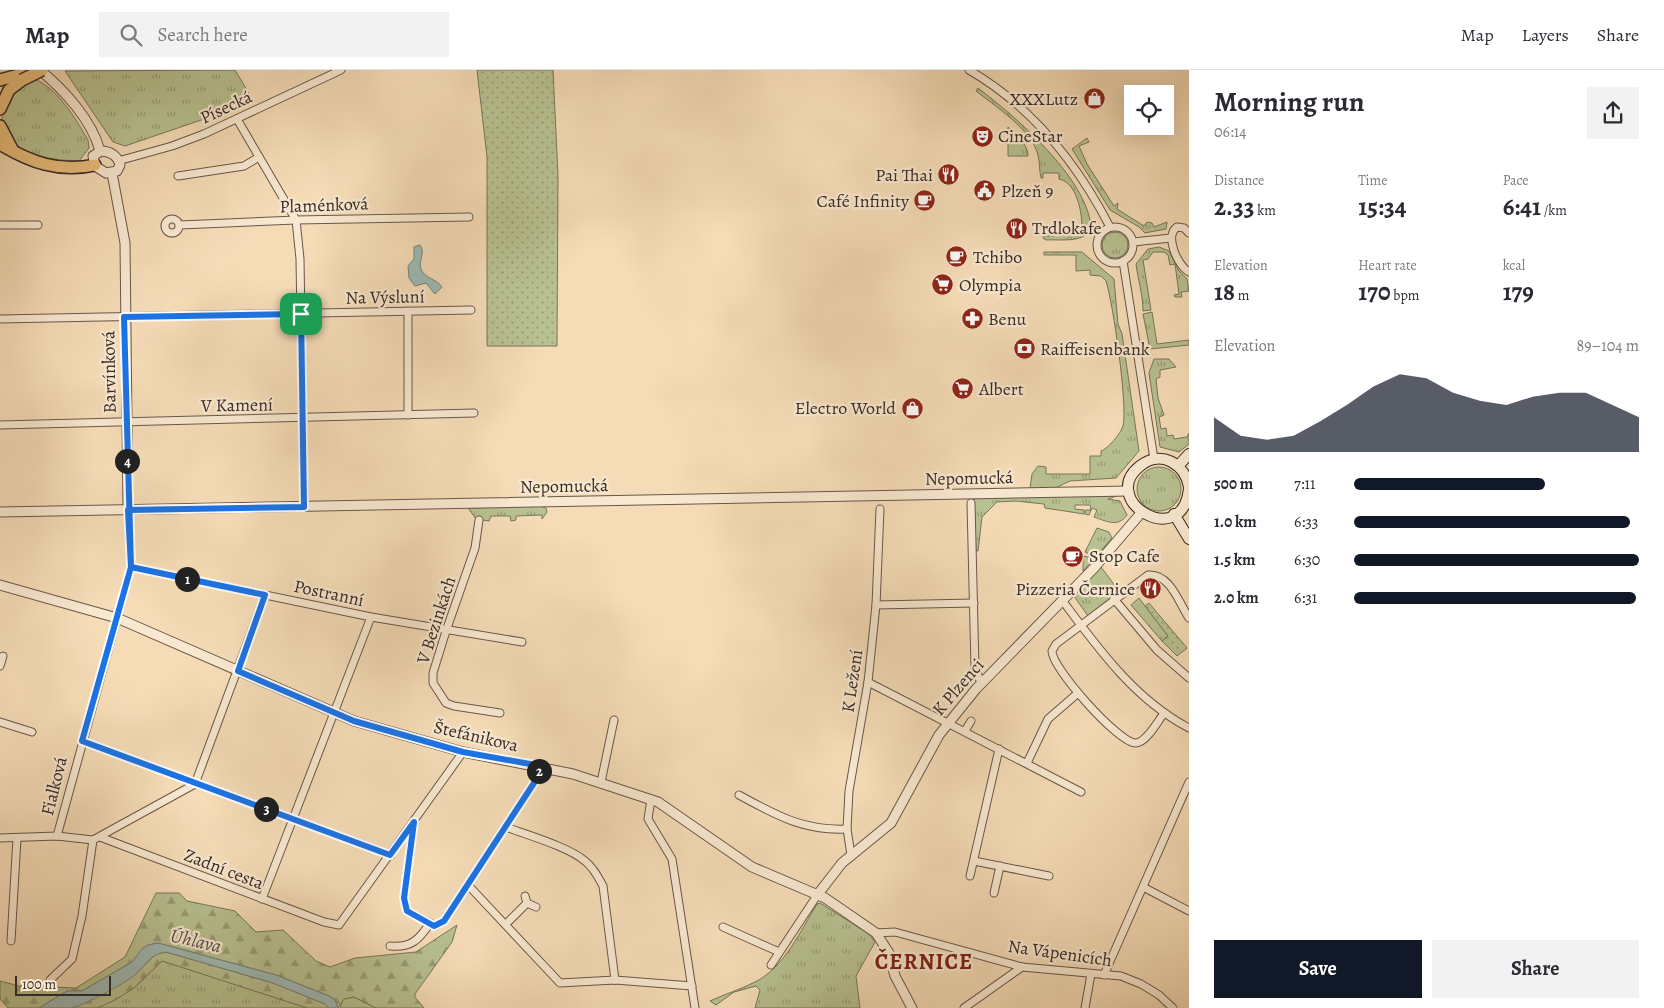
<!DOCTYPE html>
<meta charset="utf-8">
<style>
body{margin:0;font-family:Alegreya,serif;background:#f2f2f3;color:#2b2b33;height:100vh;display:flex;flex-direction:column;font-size:19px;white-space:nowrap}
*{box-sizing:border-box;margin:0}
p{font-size:16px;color:#7c7c81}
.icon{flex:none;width:28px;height:28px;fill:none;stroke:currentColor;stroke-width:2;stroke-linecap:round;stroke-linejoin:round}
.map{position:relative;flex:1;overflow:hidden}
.sheet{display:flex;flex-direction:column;background:#fff;width:475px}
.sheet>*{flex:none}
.tools{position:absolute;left:1124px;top:15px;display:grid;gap:10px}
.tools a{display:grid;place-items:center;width:50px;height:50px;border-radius:0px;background:#fff;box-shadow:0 5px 20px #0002;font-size:25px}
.scale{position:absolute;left:15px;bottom:12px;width:96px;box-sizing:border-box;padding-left:5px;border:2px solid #392b26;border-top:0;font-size:14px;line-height:18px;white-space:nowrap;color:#392b26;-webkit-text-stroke:4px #f8e8d0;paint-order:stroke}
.pin{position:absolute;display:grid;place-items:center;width:42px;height:42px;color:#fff;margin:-21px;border-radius:10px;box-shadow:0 2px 8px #0006}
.km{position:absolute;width:25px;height:25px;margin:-12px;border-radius:50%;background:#222;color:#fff;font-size:14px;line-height:25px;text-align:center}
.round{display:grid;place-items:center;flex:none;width:52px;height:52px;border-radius:0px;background:#f2f2f3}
.headline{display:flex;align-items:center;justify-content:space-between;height:85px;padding:0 25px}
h1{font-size:28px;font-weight:700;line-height:38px}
.stats{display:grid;grid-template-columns:repeat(3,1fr);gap:8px;height:85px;padding:5px 25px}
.stats div{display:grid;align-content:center}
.stats b{font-size:25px;font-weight:700}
.stats small{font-size:14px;font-weight:400}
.stats p{font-size:14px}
.chart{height:140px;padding:10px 25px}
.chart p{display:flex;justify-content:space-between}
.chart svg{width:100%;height:90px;margin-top:5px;fill:#111827;opacity:.7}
.action{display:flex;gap:10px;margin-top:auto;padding:10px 25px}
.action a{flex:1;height:58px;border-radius:0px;background:#111827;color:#fff;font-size:20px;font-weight:700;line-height:58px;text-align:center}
.action a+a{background:#f2f2f3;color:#2b2b33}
ul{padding:0 25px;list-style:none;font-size:16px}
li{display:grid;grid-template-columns:80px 60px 1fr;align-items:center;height:38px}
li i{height:12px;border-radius:6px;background:#111827}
header{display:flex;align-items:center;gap:30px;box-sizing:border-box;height:70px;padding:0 25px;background:#fff;border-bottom:1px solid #e1e1e2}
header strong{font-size:24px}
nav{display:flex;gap:28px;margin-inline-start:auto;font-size:18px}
.search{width:350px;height:45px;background:#f2f2f3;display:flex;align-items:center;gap:12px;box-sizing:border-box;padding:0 18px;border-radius:0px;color:#7c7c81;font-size:19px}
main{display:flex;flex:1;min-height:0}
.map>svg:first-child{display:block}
</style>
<header>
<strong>Map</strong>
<div class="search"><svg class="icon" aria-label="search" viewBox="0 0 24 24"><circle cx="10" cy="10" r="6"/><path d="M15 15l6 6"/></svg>Search here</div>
<nav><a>Map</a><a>Layers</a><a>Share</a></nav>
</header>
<main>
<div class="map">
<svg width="1189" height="938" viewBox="0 0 1189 938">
<defs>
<pattern id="grass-tufts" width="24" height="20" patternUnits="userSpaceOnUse" patternTransform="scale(1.25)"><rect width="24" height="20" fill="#b8c191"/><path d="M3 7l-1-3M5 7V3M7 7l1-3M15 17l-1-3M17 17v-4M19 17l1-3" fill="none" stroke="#979d76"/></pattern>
<pattern id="forest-firs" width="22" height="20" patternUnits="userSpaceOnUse" patternTransform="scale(1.25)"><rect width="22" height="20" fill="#b8c191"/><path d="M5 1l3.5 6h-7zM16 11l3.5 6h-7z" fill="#979d76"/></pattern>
<pattern id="park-dots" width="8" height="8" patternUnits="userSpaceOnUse" patternTransform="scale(1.25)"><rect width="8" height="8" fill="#b8c191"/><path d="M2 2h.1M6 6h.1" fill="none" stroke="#979d76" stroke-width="1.8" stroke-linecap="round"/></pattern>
</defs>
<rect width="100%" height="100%" fill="#f5dcb7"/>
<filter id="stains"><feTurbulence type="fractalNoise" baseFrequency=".004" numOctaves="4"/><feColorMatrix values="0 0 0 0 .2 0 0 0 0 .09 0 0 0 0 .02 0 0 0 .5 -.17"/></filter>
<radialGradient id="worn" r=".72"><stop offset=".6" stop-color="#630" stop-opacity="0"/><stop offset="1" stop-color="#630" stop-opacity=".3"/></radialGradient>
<!-- grass -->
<g fill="url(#grass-tufts)" stroke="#78765c">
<polygon points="235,0 254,32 125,76 113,72 65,1"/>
<path d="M35 9C59 20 75 48 88 70L89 78 79 91C49 90 6 85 2 48 2 42 6 27 11 23 17 17 28 13 35 9Z"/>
<path d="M978 18C1015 46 1087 108 1091 157 1086 174 1060 169 1046 170L1043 168V166L1082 165C1083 149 1079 113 1059 109V103H1043V108H1041C1039 101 1040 92 1038 85 1032 60 995 36 976 21Z"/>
<path d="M1008 57C1015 65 1029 75 1028 86H1008Z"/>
<polygon points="1087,68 1089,72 1079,76 1087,94 1114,136 1118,133 1117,139 1144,156 1147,152 1152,153 1154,157 1167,152 1166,159 1145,163 1139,157 1110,140 1072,79"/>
<circle cx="1115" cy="175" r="13"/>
<path d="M1159 177 1169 181 1179 201 1187 209 1189 221 1181 222 1182 227H1175L1174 225 1179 224 1175 194 1170 195 1168 185 1164 182H1153L1148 189 1143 190 1151 240 1143 241C1143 225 1138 210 1136 194L1148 179Z"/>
<path d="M1044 182H1082L1114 209 1118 254 1122 264 1139 381 1116 408 1070 411 1055 418 1030 419 1032 404 1038 396 1046 397V404H1090V386H1101V381C1108 379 1121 363 1123 356 1128 336 1113 233 1106 211L1101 206 1090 205V200L1076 201V185H1044Z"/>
<polygon points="1152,242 1157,274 1189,270 1189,275 1150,279 1143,244"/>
<polygon points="1154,289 1169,289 1176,297 1160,300 1160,307 1156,309 1158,328 1164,345 1159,347 1161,359 1166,358 1167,366 1173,365 1174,369 1187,367 1189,363 1189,374 1179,382 1160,377 1149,303"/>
<circle cx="1159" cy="419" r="22"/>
<path d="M1119 425 1108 429 1120 431 1127 445C1118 458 1106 451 1094 447L1097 440 1092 438 1089 445 1085 444V440H1091L1090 435H1075V439L1084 440V444L1045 438 1044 434 1016 431 997 432 982 447 978 481H976L974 427Z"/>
<polygon points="540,436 546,438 547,442 542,449 542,445 516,446 516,450 511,451 510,446 491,446 489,451 476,449 468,438"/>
<polygon points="1097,458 1109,462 1112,468 1083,501 1083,488 1084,486 1088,487 1089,484 1085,482"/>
<polygon points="1101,497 1119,521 1088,546 1074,526"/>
<polygon points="1139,528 1168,566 1162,571 1131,535"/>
<path d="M820 833 869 864 875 872 856 906 860 938H755L760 920 756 916 734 922 716 935 710 931C725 924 742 919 757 911 785 896 801 860 817 834Z"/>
<polygon points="162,891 166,891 307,938 97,938 134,918"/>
<polygon points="354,927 376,938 340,938 343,929"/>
</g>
<!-- forest -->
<g fill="url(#forest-firs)" stroke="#78765c">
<polygon points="156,823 179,823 187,831 235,841 256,862 283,860 316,891 330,897 355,888 416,882 457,855 452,872 415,924 415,927 424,938 376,938 354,927 344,929 338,938 335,930 329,926 276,905 158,873 148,875 132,892 82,921 67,921 39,938 8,938 0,929 0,911 19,916 76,918 125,887"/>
<polygon points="166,882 273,913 325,934 329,938 307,938 162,891 134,918 115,930 97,938 70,938 136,903 156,884"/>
</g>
<!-- park -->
<g fill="url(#park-dots)" stroke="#78765c">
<polygon points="477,0 553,0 558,105 557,276 487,276 487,87"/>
<polygon points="1149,533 1187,578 1177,586 1162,571 1168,566 1145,536"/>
</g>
<!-- water -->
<g fill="#9ebab6" stroke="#76817c">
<path d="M420 175C426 183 418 190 421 199 424 208 437 209 442 217L435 224 426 213 415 216 409 208 408 196 414 189V177Z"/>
<path d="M158 873 276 905 329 926 335 930 338 938H329L325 934 273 913 166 882C150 884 147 894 136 904 124 914 85 935 71 938 61 938 49 938 39 938L67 921H82L132 892 142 879 148 875Z"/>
</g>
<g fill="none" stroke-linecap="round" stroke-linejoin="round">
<defs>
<g id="minor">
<path d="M969 0C1031 36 1077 93 1110 157"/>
<polyline points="237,49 296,150 300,189 304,437"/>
<polyline points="118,91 172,76 204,64 341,0"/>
<polyline points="178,106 244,96 259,87"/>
<circle cx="172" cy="156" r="7"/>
<polyline points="0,155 38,155"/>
<polyline points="180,155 296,150 469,147"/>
<circle cx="1115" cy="175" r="18"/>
<path d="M1189 163 1184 158 1177 157C1164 166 1178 196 1189 202"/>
<polyline points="1133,172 1171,168"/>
<polyline points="1123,191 1154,389"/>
<polyline points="408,241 408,345"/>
<polyline points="0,249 471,240"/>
<polyline points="0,355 474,343"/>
<polyline points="971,433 975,598 981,613"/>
<polyline points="479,450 475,478 446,561 433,603 433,613 446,633 454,636 500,643"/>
<polyline points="131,497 371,547 522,572"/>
<polyline points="1114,529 1157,580 1189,608"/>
<path d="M1062 530C1098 578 1134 629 1189 658"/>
<polyline points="876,535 974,533"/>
<polyline points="0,596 3,586"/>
<polyline points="868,612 1081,722"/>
<path d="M1164 643C1158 651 1147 672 1136 673 1119 674 1051 597 1052 581L1056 574 1148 505C1170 503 1179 533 1189 548"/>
<polyline points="0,652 32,662"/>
<polyline points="965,661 971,651"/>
<polyline points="82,671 391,785"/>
<polyline points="1027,693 1048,649 1078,623"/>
<polyline points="601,712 614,650"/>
<path d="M739 725C776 745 803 761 847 759"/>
<polyline points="651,729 648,749 672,789 695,938"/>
<polyline points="414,752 404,828 407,841 435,856 444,851 534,713 541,696"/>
<path d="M506 757C527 765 569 777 585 791 594 798 598 807 603 816L615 910"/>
<polyline points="57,766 131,497 128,440"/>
<polyline points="100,767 324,852 339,855 463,682"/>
<polyline points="0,768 57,766 93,770 195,714 265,525"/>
<polyline points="851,785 847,759 849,721 868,612 876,535 880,439"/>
<polyline points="974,791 1049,806"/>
<polyline points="970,806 999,679"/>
<polyline points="468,815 560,913 615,910 692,916"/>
<polyline points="1143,817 1189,841"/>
<polyline points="994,823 1000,796"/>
<polyline points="525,826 527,833 536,837"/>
<polyline points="262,829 371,547"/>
<polyline points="506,854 527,833"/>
<polyline points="723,857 779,882"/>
<polyline points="876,863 895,862 1022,897 1121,906 1141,914 1159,925 1173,938"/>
<polyline points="11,871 17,768"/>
<path d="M390 876C411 878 419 870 430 853"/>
<polyline points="771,895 818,824"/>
<polyline points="1104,905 1189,712"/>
<polyline points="50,910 72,889 82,846 93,770"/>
<polyline points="964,938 1022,897"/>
<polyline points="1085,938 1091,904"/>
</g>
<g id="tertiary">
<path d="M40 0C64 20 92 50 100 81"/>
<path d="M101 81C110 81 118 86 120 95L117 101 106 103 95 96 93 86Z"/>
<polyline points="112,103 125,173 128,440"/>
<polyline points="0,442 1129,421"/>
<polyline points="0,515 117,548 354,651 463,682 573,704 658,732 752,797 825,828 876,863 889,883 895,906 912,938"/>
<polyline points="818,824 842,793 891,753 939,665 976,619 1094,498 1141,443"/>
</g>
<g id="secondary">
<polyline points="1178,396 1189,384"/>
<path d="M1189 417C1185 394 1161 379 1140 396 1097 430 1182 482 1189 419"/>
<polyline points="1174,444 1189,469"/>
</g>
<g id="trunk">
<polyline points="0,10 34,1"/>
<polyline points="0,39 9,20 22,10"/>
<polyline points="0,56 12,79"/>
<path d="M0 74C30 92 59 103 95 95"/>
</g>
</defs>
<!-- minor casing -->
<use href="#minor" stroke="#68574a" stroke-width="9"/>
<!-- tertiary casing -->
<use href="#tertiary" stroke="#68574a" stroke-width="11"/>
<!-- secondary casing -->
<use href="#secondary" stroke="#392b26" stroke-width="12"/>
<!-- trunk casing -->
<use href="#trunk" stroke="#392b26" stroke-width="14"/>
<!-- minor -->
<use href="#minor" stroke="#f8e8d0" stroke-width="7"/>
<!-- tertiary -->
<use href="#tertiary" stroke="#f8e8d0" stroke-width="9"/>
<!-- secondary -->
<use href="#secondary" stroke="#f8e8d0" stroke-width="10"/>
<!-- trunk -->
<use href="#trunk" stroke="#eabe7c" stroke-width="11"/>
<defs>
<polyline id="trunk-bridge" points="22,10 42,0"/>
</defs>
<!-- trunk-bridge casing -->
<use href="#trunk-bridge" stroke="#392b26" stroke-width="14" stroke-linecap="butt"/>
<!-- trunk-bridge -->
<use href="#trunk-bridge" stroke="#eabe7c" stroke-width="11"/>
</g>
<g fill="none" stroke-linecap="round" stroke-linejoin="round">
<defs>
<polyline id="route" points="301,244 304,437 128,440 131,497 265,525 238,601 354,651 463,682 541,696 534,713 444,851 434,856 407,841 404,828 414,752 390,785 82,671 131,497 124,247 301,244"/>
</defs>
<!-- route casing -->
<use href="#route" stroke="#fff" stroke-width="10"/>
<!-- route -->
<use href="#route" stroke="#1a73e8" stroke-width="6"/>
</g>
<!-- icons -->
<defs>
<symbol id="shop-disc" viewBox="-11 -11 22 22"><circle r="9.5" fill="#8f2418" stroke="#f8e8d0"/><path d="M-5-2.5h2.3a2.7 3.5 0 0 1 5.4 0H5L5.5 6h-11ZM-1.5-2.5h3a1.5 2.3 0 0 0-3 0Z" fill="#fff"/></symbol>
<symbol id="theatre-disc" viewBox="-11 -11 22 22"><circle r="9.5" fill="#8f2418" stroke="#f8e8d0"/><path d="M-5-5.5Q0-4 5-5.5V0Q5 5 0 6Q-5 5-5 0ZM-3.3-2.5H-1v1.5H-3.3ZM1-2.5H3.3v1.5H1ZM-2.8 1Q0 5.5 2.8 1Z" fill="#fff"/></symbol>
<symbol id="restaurant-disc" viewBox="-11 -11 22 22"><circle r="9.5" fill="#8f2418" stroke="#f8e8d0"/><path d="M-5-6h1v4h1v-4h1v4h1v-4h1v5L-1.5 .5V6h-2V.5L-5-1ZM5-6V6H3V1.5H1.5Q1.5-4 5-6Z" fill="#fff"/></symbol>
<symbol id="civic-disc" viewBox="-11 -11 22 22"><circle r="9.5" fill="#8f2418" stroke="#f8e8d0"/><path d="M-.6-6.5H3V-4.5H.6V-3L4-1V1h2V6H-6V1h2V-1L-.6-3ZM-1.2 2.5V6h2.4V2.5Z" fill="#fff"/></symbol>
<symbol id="cafe-disc" viewBox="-11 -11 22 22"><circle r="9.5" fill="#8f2418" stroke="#f8e8d0"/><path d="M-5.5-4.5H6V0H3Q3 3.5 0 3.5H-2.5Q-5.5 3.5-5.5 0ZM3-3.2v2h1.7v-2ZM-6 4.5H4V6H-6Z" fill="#fff"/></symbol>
<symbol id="supermarket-disc" viewBox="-11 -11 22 22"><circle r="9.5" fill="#8f2418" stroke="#f8e8d0"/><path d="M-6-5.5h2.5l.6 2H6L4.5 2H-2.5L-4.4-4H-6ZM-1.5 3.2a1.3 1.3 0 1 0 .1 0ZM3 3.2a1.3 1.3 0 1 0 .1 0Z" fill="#fff"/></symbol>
<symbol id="pharmacy-disc" viewBox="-11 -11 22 22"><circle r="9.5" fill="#8f2418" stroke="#f8e8d0"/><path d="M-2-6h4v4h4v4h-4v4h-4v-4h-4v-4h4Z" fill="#fff"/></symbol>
<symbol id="bank-disc" viewBox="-11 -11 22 22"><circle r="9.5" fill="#8f2418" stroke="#f8e8d0"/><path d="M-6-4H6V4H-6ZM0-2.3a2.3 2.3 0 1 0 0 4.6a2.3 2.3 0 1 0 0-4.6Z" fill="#fff"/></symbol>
</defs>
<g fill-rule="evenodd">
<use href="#shop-disc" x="1082" y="16" width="25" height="25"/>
<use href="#theatre-disc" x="970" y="54" width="25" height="25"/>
<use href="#restaurant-disc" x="936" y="92" width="25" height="25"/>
<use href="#civic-disc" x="972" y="108" width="25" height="25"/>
<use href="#cafe-disc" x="912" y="118" width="25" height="25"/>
<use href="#restaurant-disc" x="1004" y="146" width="25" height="25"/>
<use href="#cafe-disc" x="944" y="174" width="25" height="25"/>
<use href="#supermarket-disc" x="930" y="202" width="25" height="25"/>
<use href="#pharmacy-disc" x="960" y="236" width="25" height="25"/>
<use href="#bank-disc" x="1012" y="266" width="25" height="25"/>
<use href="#supermarket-disc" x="950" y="306" width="25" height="25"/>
<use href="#shop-disc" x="900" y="326" width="25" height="25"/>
<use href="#cafe-disc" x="1060" y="474" width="25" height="25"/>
<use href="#restaurant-disc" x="1138" y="506" width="25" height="25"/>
</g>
<g text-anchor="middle" stroke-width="4.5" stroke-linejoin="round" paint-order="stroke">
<!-- poi labels -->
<g font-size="18" fill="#392b26" stroke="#f8e8d0" text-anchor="start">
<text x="1078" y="35" text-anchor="end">XXXLutz</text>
<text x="998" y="72">CineStar</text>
<text x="933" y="111" text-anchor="end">Pai Thai</text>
<text x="1001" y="127">Plzeň 9</text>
<text x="909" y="137" text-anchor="end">Café Infinity</text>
<text x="1032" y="164">Trdlokafe</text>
<text x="973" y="193">Tchibo</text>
<text x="959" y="221">Olympia</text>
<text x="988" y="255">Benu</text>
<text x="1040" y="285">Raiffeisenbank</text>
<text x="979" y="325">Albert</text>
<text x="896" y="344" text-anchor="end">Electro World</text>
<text x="1089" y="492">Stop Cafe</text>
<text x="1135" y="525" text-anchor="end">Pizzeria Černice</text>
</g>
<!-- street labels -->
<g font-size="18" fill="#392b26" stroke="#f8e8d0">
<text transform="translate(226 37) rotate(-25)" y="6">Písecká</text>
<text transform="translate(324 135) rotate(-2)" y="6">Plaménková</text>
<text transform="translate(385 227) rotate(-1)" y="6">Na Výsluní</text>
<text transform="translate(109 302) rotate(-91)" y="6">Barvínková</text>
<text transform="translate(237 335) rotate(-1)" y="6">V Kamení</text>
<text transform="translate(969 408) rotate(-1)" y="6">Nepomucká</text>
<text transform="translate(564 416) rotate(-1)" y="6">Nepomucká</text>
<text transform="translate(329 523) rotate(12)" y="6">Postranní</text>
<text transform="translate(436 550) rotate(-72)" y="6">V Bezinkách</text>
<text transform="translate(852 611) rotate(-82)" y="6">K Ležení</text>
<text transform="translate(958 617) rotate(-49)" y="6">K Plzenci</text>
<text transform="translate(476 666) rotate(13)" y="6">Štefánikova</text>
<text transform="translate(54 716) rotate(-76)" y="6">Fialková</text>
<text transform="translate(224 799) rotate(21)" y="6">Zadní cesta</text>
<text transform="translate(1060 883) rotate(8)" y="6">Na Vápenicích</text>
</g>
<!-- water labels -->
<g font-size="19" font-style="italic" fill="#524f4a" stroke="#f8e8d0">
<text transform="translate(196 870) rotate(13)" y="7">Úhlava</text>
</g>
<!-- district labels -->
<g font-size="22" font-weight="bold" letter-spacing="1" fill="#7a1f14" stroke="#f8e8d0">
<text x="924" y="899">ČERNICE</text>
</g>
</g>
<rect width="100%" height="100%" filter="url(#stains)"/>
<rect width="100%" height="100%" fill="url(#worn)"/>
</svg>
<div class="tools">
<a><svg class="icon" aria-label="locate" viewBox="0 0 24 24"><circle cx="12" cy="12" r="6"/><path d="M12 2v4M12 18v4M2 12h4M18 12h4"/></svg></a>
</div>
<div class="scale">100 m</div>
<div class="pin" style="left:301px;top:244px;background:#1e9e55"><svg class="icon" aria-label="arrive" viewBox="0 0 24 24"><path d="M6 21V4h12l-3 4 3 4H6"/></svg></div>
<b class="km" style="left:187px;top:509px">1</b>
<b class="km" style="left:539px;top:701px">2</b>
<b class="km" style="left:266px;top:739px">3</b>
<b class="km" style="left:127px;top:391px">4</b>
</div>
<section class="sheet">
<div class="headline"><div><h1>Morning run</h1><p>06:14</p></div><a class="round"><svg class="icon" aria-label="share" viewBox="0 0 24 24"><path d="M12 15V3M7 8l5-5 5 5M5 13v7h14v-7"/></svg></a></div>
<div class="stats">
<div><p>Distance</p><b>2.33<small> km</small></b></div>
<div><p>Time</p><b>15:34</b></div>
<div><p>Pace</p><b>6:41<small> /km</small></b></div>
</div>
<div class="stats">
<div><p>Elevation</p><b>18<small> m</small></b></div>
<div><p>Heart rate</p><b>170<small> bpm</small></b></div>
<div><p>kcal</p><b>179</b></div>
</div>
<div class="chart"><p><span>Elevation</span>89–104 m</p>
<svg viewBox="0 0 160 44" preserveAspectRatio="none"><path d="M0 44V27L10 36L20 38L30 36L40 29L50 21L60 12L70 6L80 8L90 15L100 19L110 21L120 17L130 15L140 15L150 21L160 27V44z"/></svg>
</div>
<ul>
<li><b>500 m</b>7:11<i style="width:67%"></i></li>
<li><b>1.0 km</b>6:33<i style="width:97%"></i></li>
<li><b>1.5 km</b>6:30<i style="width:100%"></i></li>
<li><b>2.0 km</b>6:31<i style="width:99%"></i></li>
</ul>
<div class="action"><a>Save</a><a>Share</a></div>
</section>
</main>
